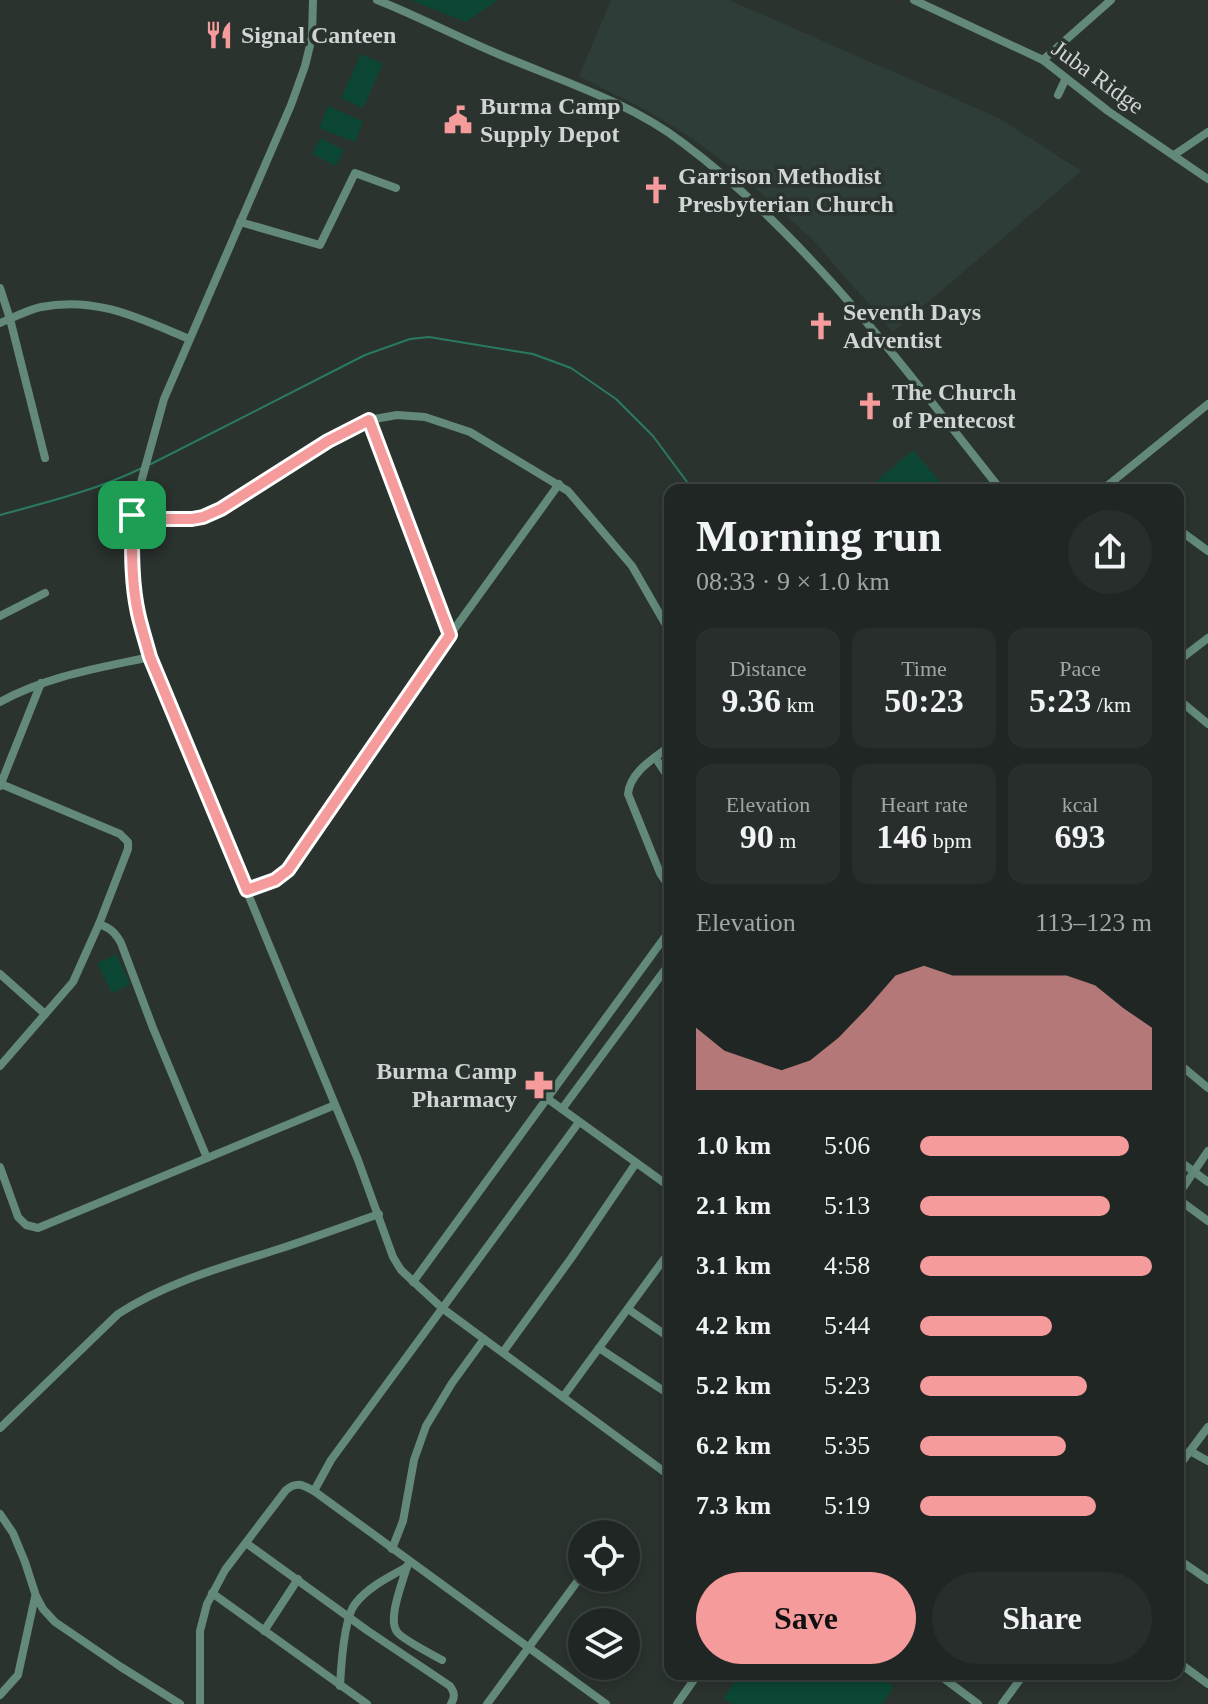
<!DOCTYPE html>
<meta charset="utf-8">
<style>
body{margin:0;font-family:Georgia,serif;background:#282e2b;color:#f1f3f6;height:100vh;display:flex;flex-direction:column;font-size:30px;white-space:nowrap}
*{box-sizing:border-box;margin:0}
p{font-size:26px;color:#a2a5a6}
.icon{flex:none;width:44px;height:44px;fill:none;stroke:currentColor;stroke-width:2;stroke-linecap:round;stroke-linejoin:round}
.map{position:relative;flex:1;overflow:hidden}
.drawer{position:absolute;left:664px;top:484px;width:520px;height:1196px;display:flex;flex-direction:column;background:#202623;border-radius:16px;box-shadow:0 4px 12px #0003,0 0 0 2px #3d4341}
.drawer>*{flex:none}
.buttons{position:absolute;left:568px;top:1520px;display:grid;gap:16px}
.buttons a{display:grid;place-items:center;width:72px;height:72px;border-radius:50%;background:#202623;box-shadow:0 4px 12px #0003,0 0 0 2px #3d4341;font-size:40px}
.pin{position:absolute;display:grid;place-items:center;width:68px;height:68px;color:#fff;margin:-34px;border-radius:16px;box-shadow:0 4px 12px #0006}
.round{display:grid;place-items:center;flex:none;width:84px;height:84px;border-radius:42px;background:#282e2b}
.headline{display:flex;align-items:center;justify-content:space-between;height:136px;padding:0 32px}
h1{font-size:44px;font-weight:600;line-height:60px}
.stats{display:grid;grid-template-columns:repeat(3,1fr);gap:12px;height:136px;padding:8px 32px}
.stats div{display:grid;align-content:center;border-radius:16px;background:#282e2b;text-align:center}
.stats b{font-size:34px;font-weight:600}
.stats small{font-size:22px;font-weight:400}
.stats p{font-size:22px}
.chart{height:224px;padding:16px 32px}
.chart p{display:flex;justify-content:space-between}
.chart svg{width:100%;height:144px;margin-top:8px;fill:#f59b9c;opacity:.7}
.cta{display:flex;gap:16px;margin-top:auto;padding:16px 32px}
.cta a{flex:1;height:92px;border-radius:48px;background:#f59b9c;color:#111;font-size:32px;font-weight:600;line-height:92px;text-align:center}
.cta a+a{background:#282e2b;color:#f1f3f6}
ul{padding:0 32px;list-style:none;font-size:26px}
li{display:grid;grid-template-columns:128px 96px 1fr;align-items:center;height:60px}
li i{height:20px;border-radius:10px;background:#f59b9c}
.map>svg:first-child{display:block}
</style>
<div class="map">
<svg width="1208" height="1704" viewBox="0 0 1208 1704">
<rect width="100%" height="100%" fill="#2b332f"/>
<!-- built -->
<polygon fill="#2e3d37" points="611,0 729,0 999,118 1081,171 893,332 813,240 741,175 687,135 649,112 579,76"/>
<!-- green -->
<g fill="#0c4635">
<polygon points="410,0 498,0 466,22"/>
<polygon points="361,54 383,64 363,108 341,98"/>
<polygon points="328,106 363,121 355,142 319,128"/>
<polygon points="320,138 344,150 336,166 312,154"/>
<polygon points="913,450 947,490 865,490 866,490"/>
<polygon points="116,954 130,984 112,993 97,963"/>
<polygon points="741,1674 876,1674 894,1687 882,1704 733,1704 723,1698"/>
</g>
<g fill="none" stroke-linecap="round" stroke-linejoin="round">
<!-- stream -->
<g stroke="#2a7a61" stroke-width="2">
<polyline points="151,464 365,355 410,339 429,337 533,354 571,368 616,399 653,436 693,490"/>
<path d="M0 515C48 502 97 490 142 468"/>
</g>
<!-- minor -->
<g stroke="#62897a" stroke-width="8">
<polyline points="313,0 312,37 305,66 291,105 164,399 132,515 132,551 134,589 137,612 150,657 358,1160 393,1257 401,1270 442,1308 670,1476"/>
<path d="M377 0C418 16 457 37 498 54 561 81 628 101 683 143 807 236 905 369 1001 490"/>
<polyline points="914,0 1043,60 1108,111 1208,179"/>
<polyline points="1043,60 1111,0"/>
<polyline points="1058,95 1066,78"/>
<polyline points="1174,155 1208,132"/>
<polyline points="240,222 320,245 355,173 396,188"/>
<polyline points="0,288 10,319 45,458"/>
<path d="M0 323C13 318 27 310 41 307 96 296 139 318 189 339"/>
<polyline points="369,420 450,635"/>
<polyline points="1102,490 1208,404"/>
<polyline points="132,515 164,519 192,519 203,517 221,509 328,441 369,420 397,415 425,417 470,432 568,491 632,566 670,632"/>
<polyline points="1178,529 1208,551"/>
<polyline points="0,616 45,593"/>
<polyline points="1178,661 1208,638"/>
<polyline points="1178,699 1208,724"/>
<path d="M0 702C47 676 99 668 150 657"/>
<path d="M670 746C653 759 630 772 628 794L660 873 670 888"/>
<polyline points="655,757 670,780"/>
<polyline points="0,786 41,683"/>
<polyline points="247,890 275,880 288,870 450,635 559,484"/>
<path d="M99 924C110 928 115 932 121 943L153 1028 207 1158"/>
<polyline points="0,974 45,1014"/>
<polyline points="1178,1063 1208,1088"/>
<polyline points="0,1066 73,982 99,924 128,849 128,842 120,834 1,784"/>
<polyline points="548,1099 670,1187"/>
<polyline points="562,1109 670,963"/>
<polyline points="1178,1160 1208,1182"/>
<polyline points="0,1167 18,1217 26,1225 38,1228 335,1105"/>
<polyline points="1178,1195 1208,1151"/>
<polyline points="1178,1199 1208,1221"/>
<polyline points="413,1282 670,930"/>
<polyline points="628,1309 670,1338"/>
<polyline points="599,1348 670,1395"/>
<polyline points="503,1352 572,1257 636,1163"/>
<polyline points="563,1397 670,1251"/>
<path d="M0 1428 118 1314C167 1282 223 1267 279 1249 312 1238 345 1226 379 1214"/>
<polyline points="1190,1451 1208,1461"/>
<polyline points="1178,1467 1208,1427"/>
<polyline points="314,1491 331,1460 579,1122"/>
<polyline points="0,1514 13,1533 25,1562 36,1596 43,1609 55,1622 121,1667 180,1704"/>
<polyline points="612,1534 612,1533"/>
<path d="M246 1543 368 1631 450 1686C455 1693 455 1697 451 1704"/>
<polyline points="392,1549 403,1521 414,1460 426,1426 452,1383 484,1339"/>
<polyline points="1178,1559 1208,1580"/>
<path d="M407 1566C403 1582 386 1621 398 1633 404 1640 433 1655 442 1660"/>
<polyline points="212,1593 367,1704"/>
<polyline points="264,1631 298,1579"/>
<polyline points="1178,1662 1208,1684"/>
<polyline points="938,1674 978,1704"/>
<path d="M340 1686C341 1667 344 1618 355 1604 368 1587 389 1577 407 1567"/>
<polyline points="0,1695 18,1675 35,1597"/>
<path d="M200 1704V1631L207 1604 225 1570 286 1490C297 1481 303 1485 314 1491L606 1704"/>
<polyline points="487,1704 582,1575"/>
<polyline points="677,1704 698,1674"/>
<polyline points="1002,1704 1024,1674"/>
</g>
</g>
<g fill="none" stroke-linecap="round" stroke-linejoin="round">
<defs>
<path id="route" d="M369 420 450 635 288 870 275 880 247 890 150 657C146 642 141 627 138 613 131 581 132 547 132 515L164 519H192L203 517 221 509 328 441Z"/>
</defs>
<!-- route casing -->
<use href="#route" stroke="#fff" stroke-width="16"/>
<!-- route -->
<use href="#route" stroke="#f59b9c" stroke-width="10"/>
</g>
<!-- icons -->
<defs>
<symbol id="restaurant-bare" viewBox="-9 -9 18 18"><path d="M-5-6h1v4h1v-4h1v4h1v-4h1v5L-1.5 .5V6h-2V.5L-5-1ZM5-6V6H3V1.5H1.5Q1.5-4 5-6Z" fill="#f59b9c" stroke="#2b332f" stroke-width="2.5" paint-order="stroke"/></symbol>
<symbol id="civic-bare" viewBox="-9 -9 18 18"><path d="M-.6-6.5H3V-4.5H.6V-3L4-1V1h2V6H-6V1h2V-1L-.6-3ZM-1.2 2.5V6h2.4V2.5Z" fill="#f59b9c" stroke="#2b332f" stroke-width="2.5" paint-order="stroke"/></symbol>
<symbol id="church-bare" viewBox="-9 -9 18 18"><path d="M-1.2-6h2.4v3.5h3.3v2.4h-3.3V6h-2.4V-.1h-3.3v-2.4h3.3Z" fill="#f59b9c" stroke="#2b332f" stroke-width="2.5" paint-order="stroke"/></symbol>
<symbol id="pharmacy-bare" viewBox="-9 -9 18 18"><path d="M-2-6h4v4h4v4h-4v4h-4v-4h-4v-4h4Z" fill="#f59b9c" stroke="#2b332f" stroke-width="2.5" paint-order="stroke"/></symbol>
</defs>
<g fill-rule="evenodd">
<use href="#restaurant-bare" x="199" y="15" width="40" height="40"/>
<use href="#civic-bare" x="438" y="100" width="40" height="40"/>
<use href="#church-bare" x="636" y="170" width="40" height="40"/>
<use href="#church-bare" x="801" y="306" width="40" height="40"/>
<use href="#church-bare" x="850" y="386" width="40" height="40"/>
<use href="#pharmacy-bare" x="519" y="1065" width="40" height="40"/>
</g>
<g text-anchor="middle" stroke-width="7" stroke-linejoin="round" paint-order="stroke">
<!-- poi labels -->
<g font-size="24" font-weight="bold" fill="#d0d5d3" stroke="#2b332f" text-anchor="start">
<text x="241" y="43">Signal Canteen</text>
<text x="480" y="114">Burma Camp<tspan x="480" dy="28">Supply Depot</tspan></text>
<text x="678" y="184">Garrison Methodist<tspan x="678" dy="28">Presbyterian Church</tspan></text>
<text x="843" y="320">Seventh Days<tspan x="843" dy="28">Adventist</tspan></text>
<text x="892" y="400">The Church<tspan x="892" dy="28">of Pentecost</tspan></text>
<text x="517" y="1079" text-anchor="end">Burma Camp<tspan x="517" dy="28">Pharmacy</tspan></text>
</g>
<!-- street labels -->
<g font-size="24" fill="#d0d5d3" stroke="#2b332f">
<text transform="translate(1098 77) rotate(36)" y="8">Juba Ridge</text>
</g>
</g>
</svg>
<div class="buttons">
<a><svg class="icon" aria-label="locate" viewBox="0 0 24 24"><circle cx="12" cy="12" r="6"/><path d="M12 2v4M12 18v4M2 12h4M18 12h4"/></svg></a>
<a><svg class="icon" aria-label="layers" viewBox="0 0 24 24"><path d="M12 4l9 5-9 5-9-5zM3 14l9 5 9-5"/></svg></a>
</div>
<div class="pin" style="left:132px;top:515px;background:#1e9e55"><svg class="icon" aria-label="arrive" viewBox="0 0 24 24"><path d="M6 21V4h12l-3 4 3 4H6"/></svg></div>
<section class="drawer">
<div class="headline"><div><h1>Morning run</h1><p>08:33 · 9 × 1.0 km</p></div><a class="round"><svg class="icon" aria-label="share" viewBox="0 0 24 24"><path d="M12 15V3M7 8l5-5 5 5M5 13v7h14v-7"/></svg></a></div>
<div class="stats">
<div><p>Distance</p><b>9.36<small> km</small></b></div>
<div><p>Time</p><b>50:23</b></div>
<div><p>Pace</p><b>5:23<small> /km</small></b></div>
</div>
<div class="stats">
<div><p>Elevation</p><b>90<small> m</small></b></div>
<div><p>Heart rate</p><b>146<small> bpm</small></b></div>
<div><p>kcal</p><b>693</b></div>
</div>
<div class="chart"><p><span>Elevation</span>113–123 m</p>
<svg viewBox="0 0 160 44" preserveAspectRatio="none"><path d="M0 44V25L10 32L20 35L30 38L40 35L50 28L60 19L70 9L80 6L90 9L100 9L110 9L120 9L130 9L140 12L150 19L160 25V44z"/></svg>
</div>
<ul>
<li><b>1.0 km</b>5:06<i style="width:90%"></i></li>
<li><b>2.1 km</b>5:13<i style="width:82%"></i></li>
<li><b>3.1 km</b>4:58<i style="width:100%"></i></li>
<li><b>4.2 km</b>5:44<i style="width:57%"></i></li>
<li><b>5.2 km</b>5:23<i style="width:72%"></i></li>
<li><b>6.2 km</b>5:35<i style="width:63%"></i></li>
<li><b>7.3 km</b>5:19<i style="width:76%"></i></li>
</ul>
<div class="cta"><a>Save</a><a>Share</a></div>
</section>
</div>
